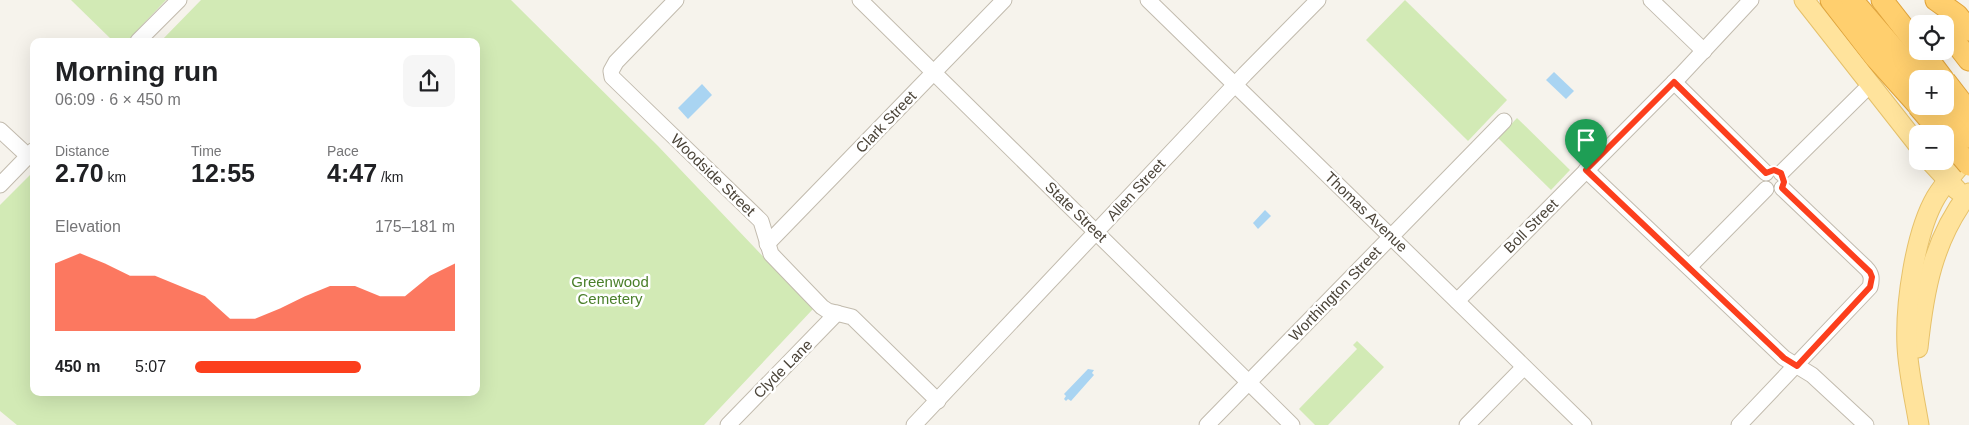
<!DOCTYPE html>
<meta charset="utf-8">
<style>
body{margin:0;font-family:Arial,sans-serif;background:#f6f6f6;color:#202124;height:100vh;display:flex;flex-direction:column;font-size:19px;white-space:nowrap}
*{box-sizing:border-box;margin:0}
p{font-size:16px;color:#757577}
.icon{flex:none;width:28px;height:28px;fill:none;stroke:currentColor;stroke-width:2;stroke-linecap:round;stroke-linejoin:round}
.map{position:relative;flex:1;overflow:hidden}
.side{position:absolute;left:30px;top:38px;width:450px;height:358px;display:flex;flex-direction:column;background:#fff;border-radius:10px;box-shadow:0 5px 20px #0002}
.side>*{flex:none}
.controls{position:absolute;left:1909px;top:15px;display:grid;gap:10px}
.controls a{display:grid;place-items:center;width:45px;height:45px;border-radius:10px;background:#fff;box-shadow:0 5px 20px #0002;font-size:25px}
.pin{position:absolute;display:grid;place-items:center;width:42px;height:42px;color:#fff;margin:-51px -21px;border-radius:50% 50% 50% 0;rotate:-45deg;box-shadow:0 0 5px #0007}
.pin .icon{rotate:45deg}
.round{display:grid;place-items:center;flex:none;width:52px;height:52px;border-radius:10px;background:#f6f6f6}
.summary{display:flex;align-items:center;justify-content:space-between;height:85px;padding:0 25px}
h1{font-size:28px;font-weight:700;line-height:38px}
.stats{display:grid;grid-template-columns:repeat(3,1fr);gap:8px;height:85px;padding:5px 25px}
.stats div{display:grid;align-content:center}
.stats b{font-size:25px;font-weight:700}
.stats small{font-size:14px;font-weight:400}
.stats p{font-size:14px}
.chart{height:140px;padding:10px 25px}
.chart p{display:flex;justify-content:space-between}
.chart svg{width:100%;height:90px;margin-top:5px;fill:#fc3f1d;opacity:.7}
ul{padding:0 25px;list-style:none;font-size:16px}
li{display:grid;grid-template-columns:80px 60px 1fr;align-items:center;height:38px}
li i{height:12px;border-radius:6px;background:#fc3f1d}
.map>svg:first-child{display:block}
</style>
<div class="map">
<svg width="1969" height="425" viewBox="0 0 1969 425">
<rect width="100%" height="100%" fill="#f6f3ec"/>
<!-- green -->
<g fill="#d2eab5">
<polygon points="71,0 166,0 127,41 113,41"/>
<polygon points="201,0 511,0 658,146 813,309 704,425 17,425 0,411 0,205 34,171 34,391 476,391 476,41 161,41"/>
<polygon points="1405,0 1507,100 1468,141 1366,40"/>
<polygon points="1517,118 1570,170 1551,190 1498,138"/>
<polygon points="1357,341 1384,367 1328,425 1315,425 1299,409 1357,349 1353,345"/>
</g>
<!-- water -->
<g fill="#a9d4f2">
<polygon points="1554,72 1574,91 1566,99 1546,80"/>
<polygon points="702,84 712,95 688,119 678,108"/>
<polygon points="1265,210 1271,216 1258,229 1253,223"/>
<polygon points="1088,369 1094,370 1092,373 1094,375 1071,401 1068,399 1066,401 1064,399 1066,396 1064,394"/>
</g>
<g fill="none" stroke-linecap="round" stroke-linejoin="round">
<defs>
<g id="minor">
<polyline points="676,0 616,62 611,71 612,77 761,221 771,254 822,307 828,311 852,317 938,401"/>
<polyline points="860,0 1292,425"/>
<polyline points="1148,0 1584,425"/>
<polyline points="1651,0 1704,51"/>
<polyline points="138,41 179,0"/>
<polyline points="1674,82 1766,173"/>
<polyline points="0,130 28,156"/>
<polyline points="1586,170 1784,358 1812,375 1866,425"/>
<polyline points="1781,173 1870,85"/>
<polyline points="0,185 34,150"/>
<polyline points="767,244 1004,0"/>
<polyline points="1689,267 1766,189"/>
<polyline points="1457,301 1681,75 1751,0"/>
<polyline points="728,425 837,313"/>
<polyline points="914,425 1245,74 1318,0"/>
<polyline points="1207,425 1504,121"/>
<polyline points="1467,425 1524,367"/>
<path d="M1739 425 1870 287C1872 279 1872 274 1866 268L1782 188"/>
</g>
<g id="major">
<polyline points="1804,0 1918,145"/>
<polyline points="1930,161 1957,190"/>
<path d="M1918 348C1924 290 1933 240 1969 193"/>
<path d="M1919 425C1915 401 1908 370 1907 346 1905 304 1915 233 1936 197 1945 182 1959 168 1969 154"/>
</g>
<g id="highway">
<polyline points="1831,0 1875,57 1918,105"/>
<polyline points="1852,0 1920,79"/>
<polyline points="1882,0 1918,46"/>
<polyline points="1936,0 1957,15 1969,30"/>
<polyline points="1945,29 1969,60"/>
<polyline points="1922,51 1943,79"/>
</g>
</defs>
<!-- minor casing -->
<use href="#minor" stroke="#c2bbae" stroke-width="17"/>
<!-- major casing -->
<use href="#major" stroke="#e6c16a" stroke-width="21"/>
<!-- highway casing -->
<use href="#highway" stroke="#e0a43c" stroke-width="23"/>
<!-- minor -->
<use href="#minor" stroke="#fff" stroke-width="15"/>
<!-- major -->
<use href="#major" stroke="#ffe39c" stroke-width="19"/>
<!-- highway -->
<use href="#highway" stroke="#ffcf6e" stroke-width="21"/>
<defs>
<g id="highway-bridge">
<polyline points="1945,81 1969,112"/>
<polyline points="1918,106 1942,134"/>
<polyline points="1943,106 1969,137"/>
<polyline points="1945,137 1969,165"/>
</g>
</defs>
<!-- highway-bridge casing -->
<use href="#highway-bridge" stroke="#e0a43c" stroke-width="23" stroke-linecap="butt"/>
<!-- highway-bridge -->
<use href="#highway-bridge" stroke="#ffcf6e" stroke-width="21"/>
</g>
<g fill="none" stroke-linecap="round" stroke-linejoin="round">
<defs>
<polygon id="route" points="1674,82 1766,173 1774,170 1781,173 1784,182 1782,188 1870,272 1872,277 1870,287 1797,366 1784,358 1586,170"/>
</defs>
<!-- route casing -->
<use href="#route" stroke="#fff" stroke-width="10"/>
<!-- route -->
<use href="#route" stroke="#fc3f1d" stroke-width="6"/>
</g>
<g text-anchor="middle" stroke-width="5" stroke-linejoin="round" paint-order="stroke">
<!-- street labels -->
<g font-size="15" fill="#4b4439" stroke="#fff">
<text transform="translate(886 122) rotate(-46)" y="5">Clark Street</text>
<text transform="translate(713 175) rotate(44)" y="5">Woodside Street</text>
<text transform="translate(1136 190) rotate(-47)" y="5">Allen Street</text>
<text transform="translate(1076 212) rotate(44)" y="5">State Street</text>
<text transform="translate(1366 212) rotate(44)" y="5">Thomas Avenue</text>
<text transform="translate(1531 226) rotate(-45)" y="5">Boll Street</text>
<text transform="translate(1335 294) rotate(-46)" y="5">Worthington Street</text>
<text transform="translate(783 369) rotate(-45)" y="5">Clyde Lane</text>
</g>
<!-- park labels -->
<g font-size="15" fill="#4a7f2a" stroke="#fff">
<text x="610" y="287">Greenwood<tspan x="610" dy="17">Cemetery</tspan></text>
</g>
</g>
</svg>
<div class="controls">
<a><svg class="icon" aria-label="locate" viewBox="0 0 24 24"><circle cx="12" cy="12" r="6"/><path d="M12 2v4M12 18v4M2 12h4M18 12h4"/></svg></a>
<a>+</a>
<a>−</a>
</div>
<div class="pin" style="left:1586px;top:170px;background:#1e9e55"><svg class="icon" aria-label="arrive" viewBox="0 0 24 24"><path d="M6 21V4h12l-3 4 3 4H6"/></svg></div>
<section class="side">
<div class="summary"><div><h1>Morning run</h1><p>06:09 · 6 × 450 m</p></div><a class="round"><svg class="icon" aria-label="share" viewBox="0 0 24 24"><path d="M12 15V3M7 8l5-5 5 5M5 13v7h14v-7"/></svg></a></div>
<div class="stats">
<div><p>Distance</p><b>2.70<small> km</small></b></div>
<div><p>Time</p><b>12:55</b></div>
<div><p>Pace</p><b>4:47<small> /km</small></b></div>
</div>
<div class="chart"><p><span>Elevation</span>175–181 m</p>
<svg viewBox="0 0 160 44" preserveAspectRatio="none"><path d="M0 44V11L10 6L20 11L30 17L40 17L50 22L60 27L70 38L80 38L90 33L100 27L110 22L120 22L130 27L140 27L150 17L160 11V44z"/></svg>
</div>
<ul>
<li><b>450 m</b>5:07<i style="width:64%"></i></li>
</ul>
</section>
</div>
